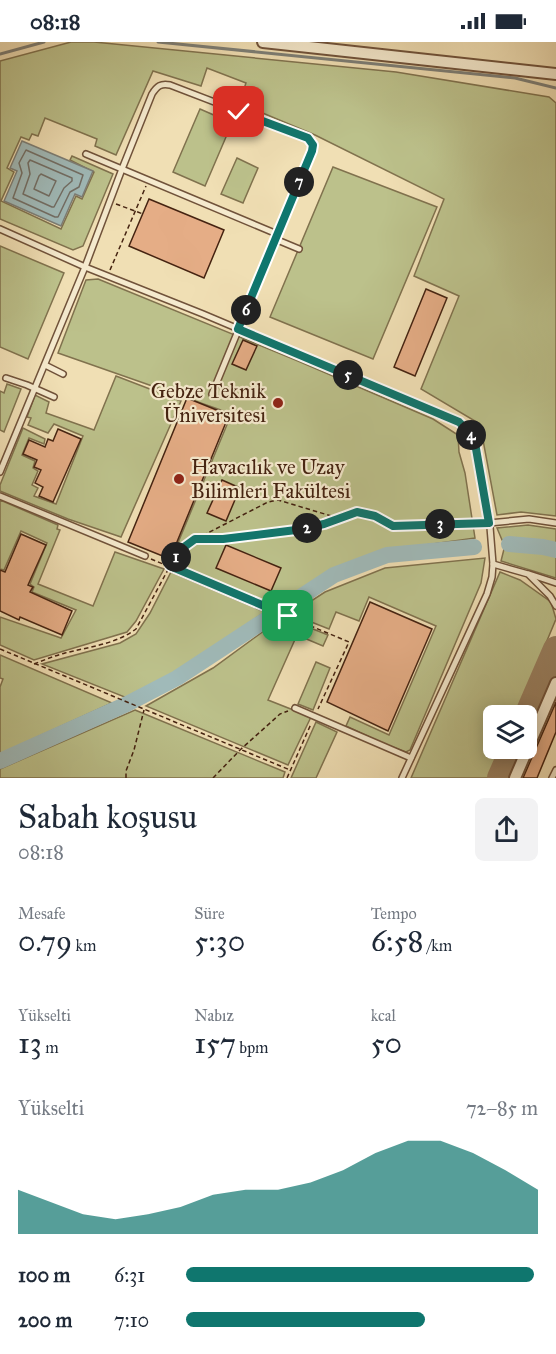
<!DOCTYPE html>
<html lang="tr">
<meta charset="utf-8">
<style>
body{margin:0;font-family:"IM FELL Great Primer",serif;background:#f2f2f3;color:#1f2937;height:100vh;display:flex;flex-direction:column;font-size:22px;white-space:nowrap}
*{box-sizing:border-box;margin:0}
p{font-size:20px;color:#747a83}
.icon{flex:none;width:33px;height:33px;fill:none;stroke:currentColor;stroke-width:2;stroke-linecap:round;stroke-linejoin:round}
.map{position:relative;height:736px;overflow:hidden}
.side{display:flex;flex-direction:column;background:#fff;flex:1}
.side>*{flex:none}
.buttons{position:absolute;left:483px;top:663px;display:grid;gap:12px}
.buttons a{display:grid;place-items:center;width:54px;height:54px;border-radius:9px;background:#fff;box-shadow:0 3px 15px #0003;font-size:30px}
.pin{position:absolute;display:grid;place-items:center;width:51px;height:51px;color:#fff;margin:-26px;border-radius:12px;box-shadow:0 3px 9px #0006}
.km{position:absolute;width:30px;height:30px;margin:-15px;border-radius:50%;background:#222;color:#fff;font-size:16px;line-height:30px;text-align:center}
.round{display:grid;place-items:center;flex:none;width:63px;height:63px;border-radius:9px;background:#f2f2f3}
.overview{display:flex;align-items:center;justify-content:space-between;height:102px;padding:0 18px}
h1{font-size:33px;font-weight:600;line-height:45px}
.metrics{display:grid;grid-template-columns:repeat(3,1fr);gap:9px;height:102px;padding:6px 18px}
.metrics div{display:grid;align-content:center}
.metrics b{font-size:30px;font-weight:600}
.metrics small{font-size:16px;font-weight:400}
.metrics p{font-size:16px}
.chart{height:168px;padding:12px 18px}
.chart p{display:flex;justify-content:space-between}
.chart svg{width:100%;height:108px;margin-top:6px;fill:#0f766e;opacity:.7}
ul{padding:0 18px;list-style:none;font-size:20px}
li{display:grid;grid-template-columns:96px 72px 1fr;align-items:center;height:45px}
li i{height:15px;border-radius:8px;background:#0f766e}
.status{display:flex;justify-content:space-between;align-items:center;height:42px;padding:0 30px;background:#fff;direction:ltr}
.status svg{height:16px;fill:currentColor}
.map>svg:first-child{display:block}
</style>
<div class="status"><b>08:18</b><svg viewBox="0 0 49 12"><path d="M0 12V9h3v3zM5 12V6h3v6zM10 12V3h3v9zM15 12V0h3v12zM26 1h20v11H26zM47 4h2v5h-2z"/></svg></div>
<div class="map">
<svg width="556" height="736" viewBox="0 0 556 736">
<rect width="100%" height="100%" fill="#f0dfb4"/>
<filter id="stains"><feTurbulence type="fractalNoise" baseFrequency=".00333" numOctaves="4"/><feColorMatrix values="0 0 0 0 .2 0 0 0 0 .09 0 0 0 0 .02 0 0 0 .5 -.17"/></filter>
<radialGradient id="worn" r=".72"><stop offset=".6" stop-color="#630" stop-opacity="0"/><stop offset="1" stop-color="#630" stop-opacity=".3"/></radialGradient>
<!-- green -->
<g fill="#bcc18b" stroke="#80724e" stroke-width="1.5">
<polygon points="71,0 94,0 396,30 549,55 556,61 556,474 521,470 497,473 480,382 421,347 459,254 414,234 444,157 315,93 239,61 246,41 207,26 201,44 153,29 116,113 95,104 97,97 45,76 38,94 32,92 29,98 21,95 7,126 14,130 1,159 61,187 76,154 82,157 94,130 70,118 72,114 113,132 83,204 73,208 0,177 0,19"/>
<polygon points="200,67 232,81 205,144 173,130"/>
<polygon points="237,116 258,126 243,161 221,152"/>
<polygon points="333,125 437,165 373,317 270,275"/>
<polygon points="0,204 64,231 28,317 0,305"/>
<polygon points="98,237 298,319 433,377 458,393 459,410 465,431 475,496 383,509 328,532 276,564 170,520 231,373 235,373 58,311 86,238"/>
<polygon points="116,334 181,359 121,495 68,477 0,449 0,443 23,386 45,397 44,402 29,396 22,413 35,419 33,426 38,429 32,443 38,446 34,454 56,462 83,394 54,382 48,391 28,383 31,376 27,375 35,353 49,360 46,371 94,388"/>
<polygon points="7,342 21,347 4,390 0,388 0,349 4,351"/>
<polygon points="0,458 58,483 57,487 60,488 38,542 93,564 115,510 164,527 136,579 127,590 34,618 0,603 0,575 61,596 76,568 32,550 34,545 30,542 47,501 21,489 4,528 0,527"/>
<polygon points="528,483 556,487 556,505 525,497 502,498 497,486"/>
<polygon points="504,507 541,509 556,513 556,536 501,519"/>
<polygon points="485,516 481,541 410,708 406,710 384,702 346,684 350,675 389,693 436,584 369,555 359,579 336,570 329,587 291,572 325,550 385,526"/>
<polygon points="171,530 265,570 175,631 127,656 42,622 120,601 136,592 150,571"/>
<polygon points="500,530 520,538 551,560 556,577 516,673 494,674 494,706 502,707 489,736 411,736"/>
<polygon points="283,575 328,593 323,604 297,593 268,658 311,675 288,723 146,664 213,626"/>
<polygon points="0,613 112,661 0,712 0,645 3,637 0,636"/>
<polygon points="316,620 330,626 313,668 298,662"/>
<polygon points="135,668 285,730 283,736 0,736 0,727"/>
<polygon points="316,680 337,690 316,736 291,736"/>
</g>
<!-- water -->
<polygon fill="#a0bab9" stroke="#7c7e76" stroke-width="1.5" points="22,99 93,129 82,155 75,152 61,184 4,159 17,129 10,126"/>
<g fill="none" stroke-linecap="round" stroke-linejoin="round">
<!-- shore -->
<g stroke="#726e65" stroke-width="1.5">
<polygon points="26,108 83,133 79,145 70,150 58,175 55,175 13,156 22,131 19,121"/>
<polygon points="30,118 72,136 72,139 64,146 54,165 52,165 23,152 30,132 28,121"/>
<polygon points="41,132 56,139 49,154 34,147 39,134"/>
</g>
<!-- stream -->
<g stroke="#7c7e76" stroke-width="3">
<polyline points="158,0 515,36 556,46"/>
<polyline points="0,12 44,0"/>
</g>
<!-- river -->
<g stroke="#a0bab9" stroke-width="16">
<polyline points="509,502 543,505 556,508"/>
<polyline points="0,719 127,662 177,636 334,533 387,513 474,505"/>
</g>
<!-- taxiway -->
<g stroke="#9a8162" stroke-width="26">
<polyline points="526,676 556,607"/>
<polyline points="500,736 513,706"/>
</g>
</g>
<!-- building -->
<g fill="#e5ad86" stroke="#452311" stroke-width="1.5">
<polygon points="149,157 224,188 204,236 129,204"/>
<polygon points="426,247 447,256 415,334 394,325"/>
<polygon points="243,298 257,304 246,328 232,322"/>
<polygon points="187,356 229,373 170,517 128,500"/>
<polygon points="58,387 81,397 53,460 39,454 43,445 35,441 41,428 34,425 37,418 23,412 29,398 45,405 48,397 53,399"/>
<polygon points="222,438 240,446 226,479 207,471"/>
<polygon points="21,492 46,503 28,543 33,545 30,550 72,569 62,593 20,575 19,578 0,569 0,528 5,530"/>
<polygon points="226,503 281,526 271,549 216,526"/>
<polygon points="370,560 432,587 388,689 327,660"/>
<polygon points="556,660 556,690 537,736 523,736"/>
</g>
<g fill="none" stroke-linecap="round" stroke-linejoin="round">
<defs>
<g id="lane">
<polyline points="86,112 277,192"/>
<polyline points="0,187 85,225 203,272 459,380 470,391 475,401 490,485 493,522 492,535 487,552 402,736"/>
<polyline points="275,197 299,207"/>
<polyline points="45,323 63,332"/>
<polyline points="6,336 27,343 54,355"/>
<path d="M0 430 85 225 122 127 152 52C157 44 161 41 170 43L308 96 313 103 312 109 212 352"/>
<polyline points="0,454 145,514"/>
<polyline points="489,481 529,477 556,481"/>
<polyline points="493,522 528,532 550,554 556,564"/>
<polyline points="529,532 556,541"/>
<polyline points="295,666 411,716"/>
<polyline points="552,736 556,728"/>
</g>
<g id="street">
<polyline points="263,0 556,32"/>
<polyline points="515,736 556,641"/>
</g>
</defs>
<!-- lane casing -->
<use href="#lane" stroke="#70523a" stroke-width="8"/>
<!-- street casing -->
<use href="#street" stroke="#70523a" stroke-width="14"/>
<!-- path -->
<g stroke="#452311" stroke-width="1.5" stroke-dasharray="4.5 3" stroke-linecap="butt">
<polyline points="116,162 143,172"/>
<polyline points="110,228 146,144"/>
<polyline points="196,497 268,460 278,458 338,476"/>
<polyline points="151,517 349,600 318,667"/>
<polyline points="0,607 290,728"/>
<path d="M34 622C44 618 54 614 65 611 89 605 116 602 136 587L170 524 180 508 195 497H223L296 488 324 482 357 470 375 474 393 484 482 481"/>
<polyline points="126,736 126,729 134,708 144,668"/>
<polyline points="213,736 240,708 280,672 288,669"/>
<polyline points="287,736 311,682"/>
</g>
<!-- lane -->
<use href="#lane" stroke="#f5eace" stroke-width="5"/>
<!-- street -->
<use href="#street" stroke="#f5eace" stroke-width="10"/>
</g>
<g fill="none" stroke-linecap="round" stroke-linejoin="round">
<defs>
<polyline id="route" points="239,70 308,96 313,103 312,109 238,287 459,380 470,391 475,401 489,481 393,484 375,474 357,470 324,482 296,488 223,497 195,497 180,508 170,524 288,574"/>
</defs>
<!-- route casing -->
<use href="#route" stroke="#fff" stroke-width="12"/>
<!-- route -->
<use href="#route" stroke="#0f766e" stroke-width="8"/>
</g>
<!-- markers -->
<g fill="#8f2418" stroke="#f5eace" stroke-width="2">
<circle cx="278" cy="361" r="6"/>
<circle cx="179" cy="437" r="6"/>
</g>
<g text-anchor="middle" stroke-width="4.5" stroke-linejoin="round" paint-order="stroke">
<!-- poi labels -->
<g font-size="21" fill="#452311" stroke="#f5eace" text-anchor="end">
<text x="266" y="356">Gebze Teknik<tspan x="266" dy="24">Üniversitesi</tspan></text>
<text x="191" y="432" text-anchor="start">Havacılık ve Uzay<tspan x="191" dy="24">Bilimleri Fakültesi</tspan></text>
</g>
</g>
<rect width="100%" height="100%" filter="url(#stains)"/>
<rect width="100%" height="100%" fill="url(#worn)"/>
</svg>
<div class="buttons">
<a><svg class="icon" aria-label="layers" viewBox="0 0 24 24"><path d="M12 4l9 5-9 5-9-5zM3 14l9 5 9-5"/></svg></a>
</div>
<div class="pin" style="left:288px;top:574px;background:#1e9e55"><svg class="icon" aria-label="arrive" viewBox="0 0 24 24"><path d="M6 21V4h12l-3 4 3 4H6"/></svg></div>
<div class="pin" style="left:239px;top:70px;background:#d93025"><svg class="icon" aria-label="check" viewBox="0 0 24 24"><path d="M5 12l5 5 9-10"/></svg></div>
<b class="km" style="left:176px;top:515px">1</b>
<b class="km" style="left:307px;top:486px">2</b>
<b class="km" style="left:440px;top:482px">3</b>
<b class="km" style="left:471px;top:393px">4</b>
<b class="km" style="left:348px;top:333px">5</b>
<b class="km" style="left:246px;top:268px">6</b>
<b class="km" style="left:299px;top:140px">7</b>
</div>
<section class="side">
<div class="overview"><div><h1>Sabah koşusu</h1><p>08:18</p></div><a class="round"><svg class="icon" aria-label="share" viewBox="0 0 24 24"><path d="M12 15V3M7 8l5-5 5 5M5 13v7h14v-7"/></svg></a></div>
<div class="metrics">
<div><p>Mesafe</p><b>0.79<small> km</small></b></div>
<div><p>Süre</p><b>5:30</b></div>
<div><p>Tempo</p><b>6:58<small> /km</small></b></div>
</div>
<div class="metrics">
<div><p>Yükselti</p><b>13<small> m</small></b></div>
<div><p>Nabız</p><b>157<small> bpm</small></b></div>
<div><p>kcal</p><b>50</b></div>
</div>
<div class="chart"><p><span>Yükselti</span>72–85 m</p>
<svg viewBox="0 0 160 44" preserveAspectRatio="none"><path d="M0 44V26L10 31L20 36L30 38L40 36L50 33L60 28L70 26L80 26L90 23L100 18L110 11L120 6L130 6L140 11L150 18L160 26V44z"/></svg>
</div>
<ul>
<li><b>100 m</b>6:31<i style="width:99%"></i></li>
<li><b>200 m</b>7:10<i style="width:68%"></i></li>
</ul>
</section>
